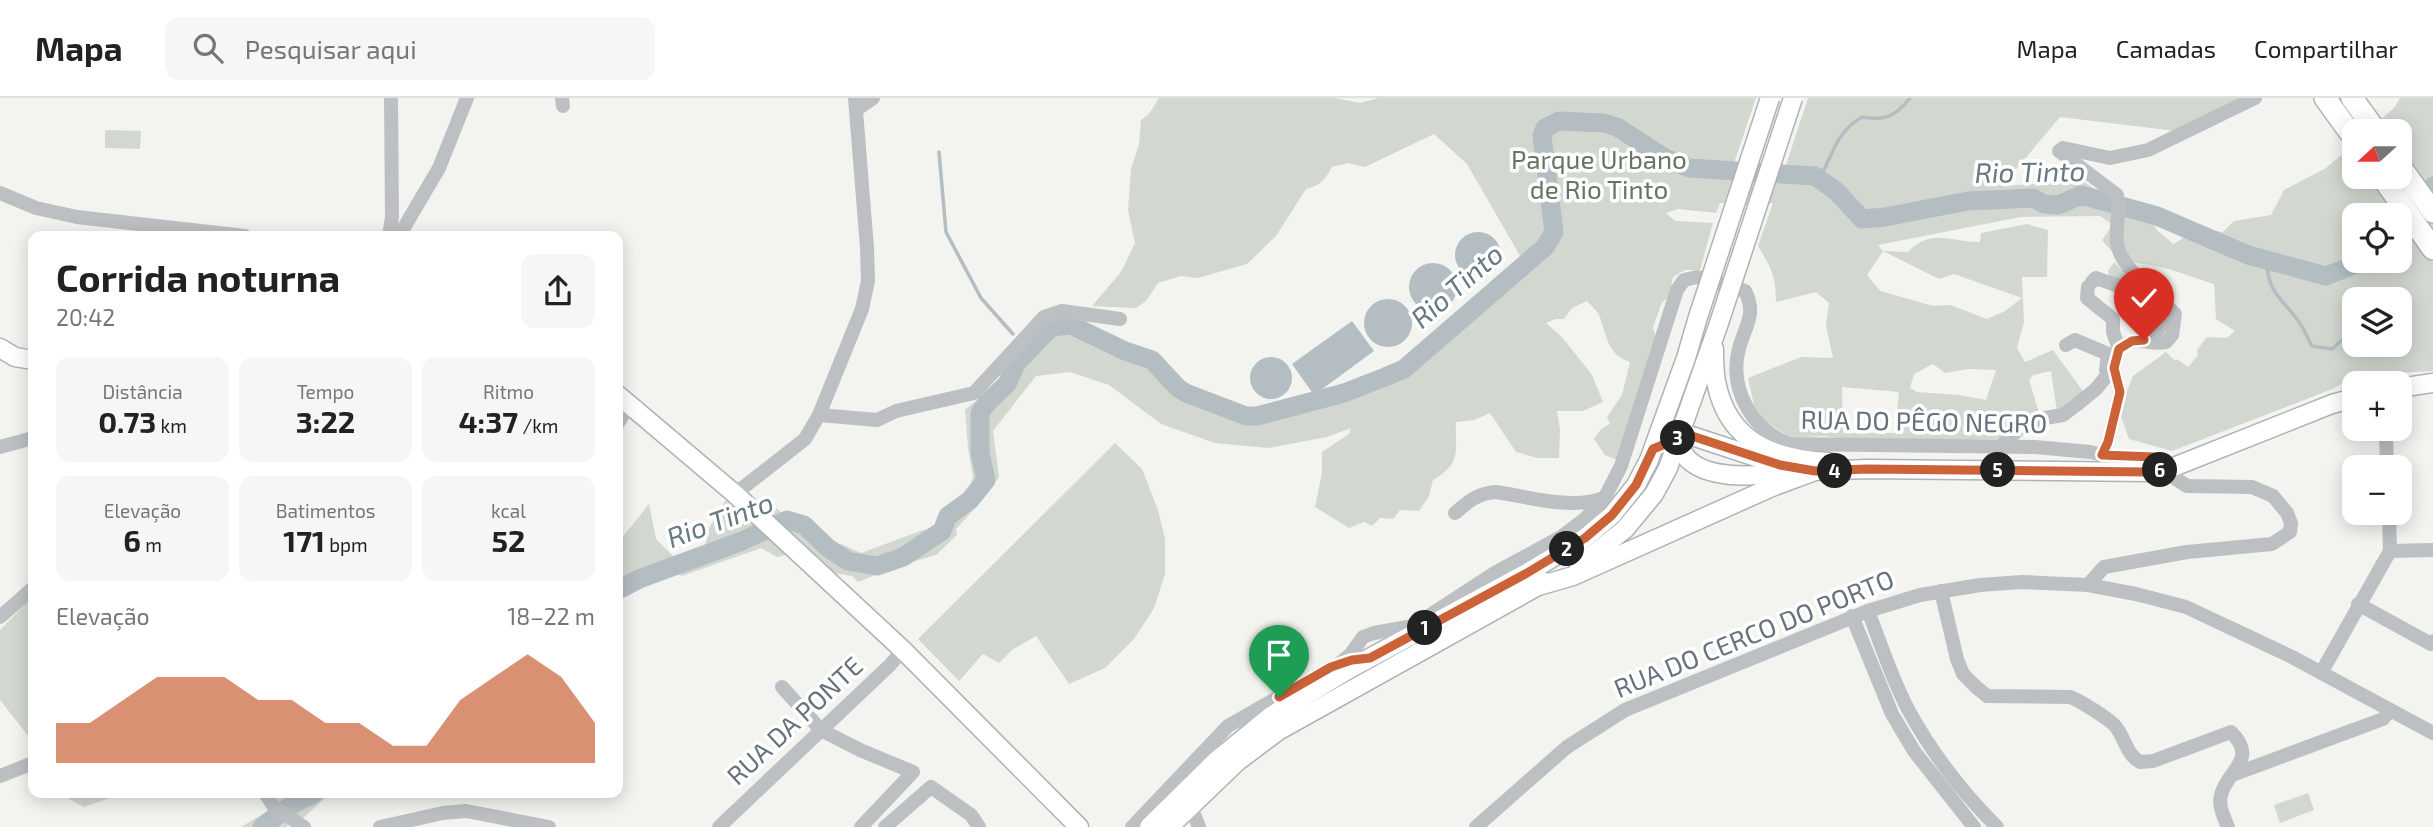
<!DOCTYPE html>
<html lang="pt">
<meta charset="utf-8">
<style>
body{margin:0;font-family:"Exo 2",sans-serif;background:#f6f6f6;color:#222;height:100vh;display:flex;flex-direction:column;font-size:26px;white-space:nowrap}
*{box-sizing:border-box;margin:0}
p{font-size:23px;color:#767676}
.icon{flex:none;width:38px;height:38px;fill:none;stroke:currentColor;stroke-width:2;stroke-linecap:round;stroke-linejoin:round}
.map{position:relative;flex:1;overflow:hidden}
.panel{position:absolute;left:28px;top:133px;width:595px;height:567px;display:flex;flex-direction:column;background:#fff;border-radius:14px;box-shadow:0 4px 18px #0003}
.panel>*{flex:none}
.needle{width:46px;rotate:249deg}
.fabs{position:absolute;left:2342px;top:21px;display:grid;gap:14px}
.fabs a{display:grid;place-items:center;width:70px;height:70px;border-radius:14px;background:#fff;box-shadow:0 4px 18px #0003;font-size:35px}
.pin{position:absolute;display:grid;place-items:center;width:60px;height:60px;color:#fff;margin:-72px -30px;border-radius:50% 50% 50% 0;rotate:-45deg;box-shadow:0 0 7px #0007}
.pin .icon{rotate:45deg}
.km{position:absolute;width:35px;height:35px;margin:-18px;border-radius:50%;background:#222;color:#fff;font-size:19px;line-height:35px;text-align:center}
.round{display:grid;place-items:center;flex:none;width:74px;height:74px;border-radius:14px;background:#f6f6f6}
.head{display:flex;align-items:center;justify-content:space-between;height:119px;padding:0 28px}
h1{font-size:38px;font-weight:700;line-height:52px}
.figures{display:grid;grid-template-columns:repeat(3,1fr);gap:10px;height:119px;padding:7px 28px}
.figures div{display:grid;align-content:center;border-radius:14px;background:#f6f6f6;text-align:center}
.figures b{font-size:30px;font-weight:700}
.figures small{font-size:19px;font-weight:400}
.figures p{font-size:19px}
.chart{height:196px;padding:14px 28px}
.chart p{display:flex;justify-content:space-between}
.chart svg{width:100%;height:126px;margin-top:7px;fill:#cb6238;opacity:.7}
header{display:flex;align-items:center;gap:42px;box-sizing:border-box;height:98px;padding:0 35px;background:#fff;border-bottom:2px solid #e0e0e0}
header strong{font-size:33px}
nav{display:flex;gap:38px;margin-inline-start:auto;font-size:24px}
.search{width:490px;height:63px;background:#f6f6f6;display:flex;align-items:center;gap:18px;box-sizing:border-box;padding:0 24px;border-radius:14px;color:#767676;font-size:26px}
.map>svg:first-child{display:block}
</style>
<header>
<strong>Mapa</strong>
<div class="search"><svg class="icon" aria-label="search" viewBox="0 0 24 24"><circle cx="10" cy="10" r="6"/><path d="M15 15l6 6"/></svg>Pesquisar aqui</div>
<nav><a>Mapa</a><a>Camadas</a><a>Compartilhar</a></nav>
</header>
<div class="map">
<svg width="2433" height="729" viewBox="0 0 2433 729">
<rect width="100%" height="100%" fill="#f3f3f0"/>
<!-- green -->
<g fill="#d2d8d0" fill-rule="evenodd">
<path d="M1159 0H1335L1360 5 1378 0H1756L1734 65 1785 70 1808 0H2254L2184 34 2060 19 2002 88 2044 85 2073 76C2101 97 2111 100 2146 105L2156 131 2173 146 2199 131 2223 134 2234 123 2271 117 2284 92 2326 70 2354 46V79H2399V33H2368L2394 10 2400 0H2433V273L2360 277 2330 292 2172 353 2129 341 2119 313 2133 278 2166 254 2175 263 2177 261 2188 269 2198 257 2197 252 2207 239 2227 240 2235 233 2216 221 2214 186C2196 181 2179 173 2160 169 2130 162 2124 170 2102 142L2113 127 2100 118 2021 119 1878 147 1883 153 1908 154C1932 129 1952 145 1980 144L1981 135 2027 126 2048 132 2047 179H2022L2024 224 2017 250 2025 264 2053 252 2085 296 2057 314 2051 273 2033 277 2029 282 2040 318 2003 341H1846L1824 338 1790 340 1764 322 1754 307 1748 280 1801 259 1833 260 1826 228 1829 205 1816 194 1776 204C1776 179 1771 169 1758 148L1773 105 1746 107 1720 105 1716 115 1678 111 1666 115 1675 123 1713 125 1700 172H1685L1673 179 1670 197 1661 206 1653 230 1656 239 1617 362 1605 357 1594 341 1601 331 1610 326 1607 319 1622 297 1630 264C1606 256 1607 236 1599 217 1597 212 1591 208 1587 203L1572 210 1564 221H1555L1546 225 1562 239 1592 277 1603 304 1583 313H1557L1560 332 1559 360H1537L1516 354 1490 315 1474 322 1456 324C1455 354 1462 365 1433 382L1429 398 1419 413 1400 412 1393 421 1380 420 1372 428 1364 424 1349 430 1315 409 1322 375V354L1349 336 1351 330 1327 339 1268 350 1215 345 1161 326 1109 287 1070 274 1036 278 993 333 999 379 977 408 956 431 957 437 936 457 898 468 858 484 852 478 833 475 770 419 776 410 788 420 801 424 821 443 824 440 837 450 841 446 861 455 923 432 935 430 941 418 949 410 958 406 970 388 973 378 968 350 965 312C979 298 1005 288 1008 268L1043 227 1052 223 1076 221 1117 243 1161 259 1182 287 1252 313 1318 297 1405 264 1523 163 1467 66 1434 36 1365 69 1348 65 1332 69C1325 82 1321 87 1306 91L1276 138 1247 166 1198 180 1181 178 1158 185 1146 203 1136 210 1092 208 1121 174 1135 145 1128 112 1131 71 1139 46 1141 22 1149 16ZM2354 117H2399V163H2354ZM1883 153 1939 181 1954 176 2022 200 2005 213 1987 221 1950 207 1933 208 1880 193 1867 177ZM2354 201H2399V247H2354ZM1933 266 1945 275 1968 271 1996 272 1986 302 1959 297 1917 294 1910 290 1914 276ZM1842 289 1899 294 1897 313 1902 320 1901 335H1843Z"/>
<polygon points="105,32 141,33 140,51 105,50"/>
<polygon points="2114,164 2136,186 2131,189 2109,178 2108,173"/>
<polygon points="1115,345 1142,371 1158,412 1165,441 1165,476 1154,510 1134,541 1105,570 1069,586 1036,538 1012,552 999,565 983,556 959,583 918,541"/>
<polygon points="727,400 789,456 777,459 761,450 682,478 671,473 625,492 618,505 618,445 649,406 656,441 676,461 687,459 705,448 709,430"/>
<polygon points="33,498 33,644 0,602 0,532"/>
<polygon points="58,695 107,695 110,700 84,709"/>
<polygon points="287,695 338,695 324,701 303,720 296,717 286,729 241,729 268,713 266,708"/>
<polygon points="2308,695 2314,712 2280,725 2274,707"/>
</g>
<!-- water -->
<g fill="#b4bec2">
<circle cx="1478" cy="157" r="23"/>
<circle cx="1433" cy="189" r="24"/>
<circle cx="1388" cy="225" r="24"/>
<polygon points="1352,223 1374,253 1314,297 1292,266"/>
<circle cx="1271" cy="280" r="21"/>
</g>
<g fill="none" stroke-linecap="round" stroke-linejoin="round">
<!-- stream -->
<g stroke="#b4bec2" stroke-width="3.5">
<polyline points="939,54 946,134 981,200 1013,236"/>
<path d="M1819 81C1834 56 1834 36 1862 19 1885 23 1895 19 1910 0"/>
<path d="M2267 163C2267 197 2285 202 2301 227 2305 233 2308 241 2312 248L2332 251 2354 231"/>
<polyline points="2379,201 2381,198"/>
</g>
<!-- river -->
<g stroke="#b4bec2" stroke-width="19">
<polyline points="2399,136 2433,88"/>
<polyline points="618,492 639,481 742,443 787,422 804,427 828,450 848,463 877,468 903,459 942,433 948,418 970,402 986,382 980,355 980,315 986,306 1007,286 1016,266 1051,229 1071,227 1125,253 1152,262 1178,290 1186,295 1246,318 1257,318 1344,295 1385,279 1404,271 1545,149 1554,134 1542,38 1545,30 1559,23 1604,25 1617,29 1665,60 1689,70 1815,78 1836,93 1862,121 1885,119 1968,103 2033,100 2044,106 2058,107 2081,97 2157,118 2248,157 2326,178 2364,163"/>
<polyline points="262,729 293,706 314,695"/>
</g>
<defs>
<g id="major">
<polyline points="0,250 15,259 33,262"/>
<path d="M1714 251C1714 261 1714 273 1716 283 1727 344 1775 362 1829 364"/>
<polyline points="2399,290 2433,285"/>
<polyline points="618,297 735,396 903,552 1079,729"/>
<path d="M1676 338C1678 343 1679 349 1682 353 1699 386 1764 377 1794 375"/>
<polyline points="1671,343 1692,338 1774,365"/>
<polyline points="1578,465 1595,455 1625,431 1654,396 1668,370 1719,225"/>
<polyline points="1535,489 1573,478 1772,389 1815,373 1867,371 2149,374 2166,372 2332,306 2354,300"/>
<polyline points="1149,729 1217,662 1271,618 1351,570 1527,475 1585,440 1612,417 1636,387 1649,362 1686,260 1698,219"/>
<polyline points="1169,729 1238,663 1278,633 1545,484"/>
</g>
<g id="highway">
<polyline points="2325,0 2354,40"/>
<polyline points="2352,0 2376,33"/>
<polyline points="2399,67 2433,114"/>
<polyline points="2382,79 2433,151"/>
</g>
</defs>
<!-- major casing -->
<use href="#major" stroke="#afb2b6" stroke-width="21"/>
<!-- highway casing -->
<use href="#highway" stroke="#b0b3b6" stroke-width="24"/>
<!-- minor -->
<g stroke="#bdc0c3" stroke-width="14">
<polyline points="562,0 563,8"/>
<polyline points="856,12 873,0"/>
<polyline points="0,95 36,110 77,119 245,138"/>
<polyline points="389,138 392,119 391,0"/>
<polyline points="399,138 439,70 467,0"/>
<path d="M2092 184 2096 180C2114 187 2160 197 2161 221 2161 232 2154 237 2144 242"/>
<polyline points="2088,189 2087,200 2113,221 2113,234 2119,251"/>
<polyline points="2066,247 2075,242 2108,256 2106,272"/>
<polyline points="819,317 877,322 896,313 974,295 1044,219 1062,213 1120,221"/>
<polyline points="618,325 630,306"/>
<polyline points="2386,334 2387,369"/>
<polyline points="2001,348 2019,331 2045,320 2063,317 2075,308 2096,291 2105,280"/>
<polyline points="0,349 33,340"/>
<path d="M2102 357 2108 344 2120 294 2114 270 2119 251C2137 235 2147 248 2166 244L2172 237 2175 216C2158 197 2120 170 2117 145 2115 129 2121 113 2117 97L2059 53 2063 50 2110 60 2148 52 2255 0"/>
<polyline points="735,396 805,341 819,317 862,211 868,183 867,150 855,0"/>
<path d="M1455 415C1469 403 1478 395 1496 394 1530 399 1570 412 1604 400"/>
<polyline points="2390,453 2433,452"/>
<path d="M1941 493 1957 561 1963 576 1976 589 1987 598 2070 599C2079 602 2111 622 2116 629 2126 642 2126 656 2140 664L2153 663 2231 634C2259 662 2227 672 2221 697 2218 708 2224 719 2228 729"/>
<polyline points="2358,506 2431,546 2433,543"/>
<path d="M1868 513C1881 546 1892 582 1909 613 1932 655 1963 695 1997 729"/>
<polyline points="1852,518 1892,616 1914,653 1974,729"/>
<polyline points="0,519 33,490"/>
<path d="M1339 566 1350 557 1363 539 1374 535 1413 528 1493 476 1561 439 1586 420 1605 399 1621 368 1677 192 1684 182 1697 179 1745 193C1758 218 1743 230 1738 255 1730 293 1753 332 1789 346L2035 349 2090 354 2111 359H2155L2170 377 2187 388 2252 389 2273 398 2287 415 2291 425 2290 434 2272 446 2187 454 2104 469 2088 487"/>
<polyline points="2321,575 2390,453 2389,415"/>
<polyline points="782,589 821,632 860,652 913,674 861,729"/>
<polyline points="2235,676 2383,621 2390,612"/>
<polyline points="0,678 33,665"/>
<polyline points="265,695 274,709 304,729"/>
<polyline points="1190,707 1199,729"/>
<polyline points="380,729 443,715 466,713 549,729"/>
<polyline points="719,729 890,567 903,552"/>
<polyline points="885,729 931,689 971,717 979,729"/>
<polyline points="1132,729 1228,628 1331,569 1347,563"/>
<polyline points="1476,729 1567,649 1625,612 1868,513 1920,497 1980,487 2022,484 2088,487 2136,496 2186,509 2292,559 2433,635"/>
</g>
<!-- major -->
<use href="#major" stroke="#fff" stroke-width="18"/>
<!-- highway -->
<use href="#highway" stroke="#fff" stroke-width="21"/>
<defs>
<g id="major-bridge">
<polyline points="1698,219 1770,0"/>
<polyline points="1719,225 1793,0"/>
</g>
</defs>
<!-- major-bridge casing -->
<use href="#major-bridge" stroke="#afb2b6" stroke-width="21" stroke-linecap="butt"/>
<!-- major-bridge -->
<use href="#major-bridge" stroke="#fff" stroke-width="18"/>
</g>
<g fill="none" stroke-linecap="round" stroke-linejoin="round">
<defs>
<polyline id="route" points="1279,599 1331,569 1352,562 1370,560 1527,475 1585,440 1612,417 1636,387 1653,351 1677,341 1692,338 1780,367 1815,373 1867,371 2149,374 2166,372 2155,359 2102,357 2108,344 2120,294 2114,270 2119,251 2132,243 2144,242"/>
</defs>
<!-- route casing -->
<use href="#route" stroke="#fff" stroke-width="14"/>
<!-- route -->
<use href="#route" stroke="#cb6238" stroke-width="9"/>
</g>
<g text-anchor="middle" stroke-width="7" stroke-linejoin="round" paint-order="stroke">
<!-- park labels -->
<g font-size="26" fill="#677564" stroke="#fff">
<text x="1599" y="71">Parque Urbano<tspan x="1599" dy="30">de Rio Tinto</tspan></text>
</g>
<!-- street labels -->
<g font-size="26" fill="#66727d" stroke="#fff">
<text transform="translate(1924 324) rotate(1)" y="9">RUA DO PÊGO NEGRO</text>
<text transform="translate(1754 536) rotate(-22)" y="9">RUA DO CERCO DO PORTO</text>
<text transform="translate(795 623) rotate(-43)" y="9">RUA DA PONTE</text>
</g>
<!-- water labels -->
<g font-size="28" font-style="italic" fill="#677981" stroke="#fff">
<text transform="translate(2030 74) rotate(-1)" y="10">Rio Tinto</text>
<text transform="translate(1457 188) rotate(-41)" y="10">Rio Tinto</text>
<text transform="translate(720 422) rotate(-20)" y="10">Rio Tinto</text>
</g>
</g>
</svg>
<div class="fabs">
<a><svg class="needle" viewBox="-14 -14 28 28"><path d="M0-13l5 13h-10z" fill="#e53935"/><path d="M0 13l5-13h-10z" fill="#767676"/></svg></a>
<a><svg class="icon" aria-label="locate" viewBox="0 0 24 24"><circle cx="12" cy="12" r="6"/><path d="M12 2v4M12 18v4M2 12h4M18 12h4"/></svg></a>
<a><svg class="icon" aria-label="layers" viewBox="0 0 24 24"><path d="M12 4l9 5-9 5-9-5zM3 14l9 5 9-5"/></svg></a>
<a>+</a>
<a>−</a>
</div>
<div class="pin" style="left:1279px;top:599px;background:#1e9e55"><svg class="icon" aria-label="arrive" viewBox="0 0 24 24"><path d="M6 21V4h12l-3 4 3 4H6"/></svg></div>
<div class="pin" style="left:2144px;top:242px;background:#d93025"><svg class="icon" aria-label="check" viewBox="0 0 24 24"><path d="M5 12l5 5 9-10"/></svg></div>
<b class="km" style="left:1425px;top:530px">1</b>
<b class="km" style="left:1567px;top:451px">2</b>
<b class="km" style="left:1678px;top:340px">3</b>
<b class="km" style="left:1835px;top:373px">4</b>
<b class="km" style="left:1998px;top:372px">5</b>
<b class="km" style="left:2160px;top:372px">6</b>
<section class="panel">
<div class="head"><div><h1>Corrida noturna</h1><p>20:42</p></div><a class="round"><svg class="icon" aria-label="share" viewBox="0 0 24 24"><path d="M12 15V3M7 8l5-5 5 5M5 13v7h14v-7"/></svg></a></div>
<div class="figures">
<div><p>Distância</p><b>0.73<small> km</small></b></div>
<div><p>Tempo</p><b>3:22</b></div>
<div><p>Ritmo</p><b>4:37<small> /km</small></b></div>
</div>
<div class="figures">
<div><p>Elevação</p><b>6<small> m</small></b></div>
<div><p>Batimentos</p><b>171<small> bpm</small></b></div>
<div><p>kcal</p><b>52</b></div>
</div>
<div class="chart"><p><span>Elevação</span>18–22 m</p>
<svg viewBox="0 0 160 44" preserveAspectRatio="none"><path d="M0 44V30L10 30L20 22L30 14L40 14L50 14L60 22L70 22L80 30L90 30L100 38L110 38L120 22L130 14L140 6L150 14L160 30V44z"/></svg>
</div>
</section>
</div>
